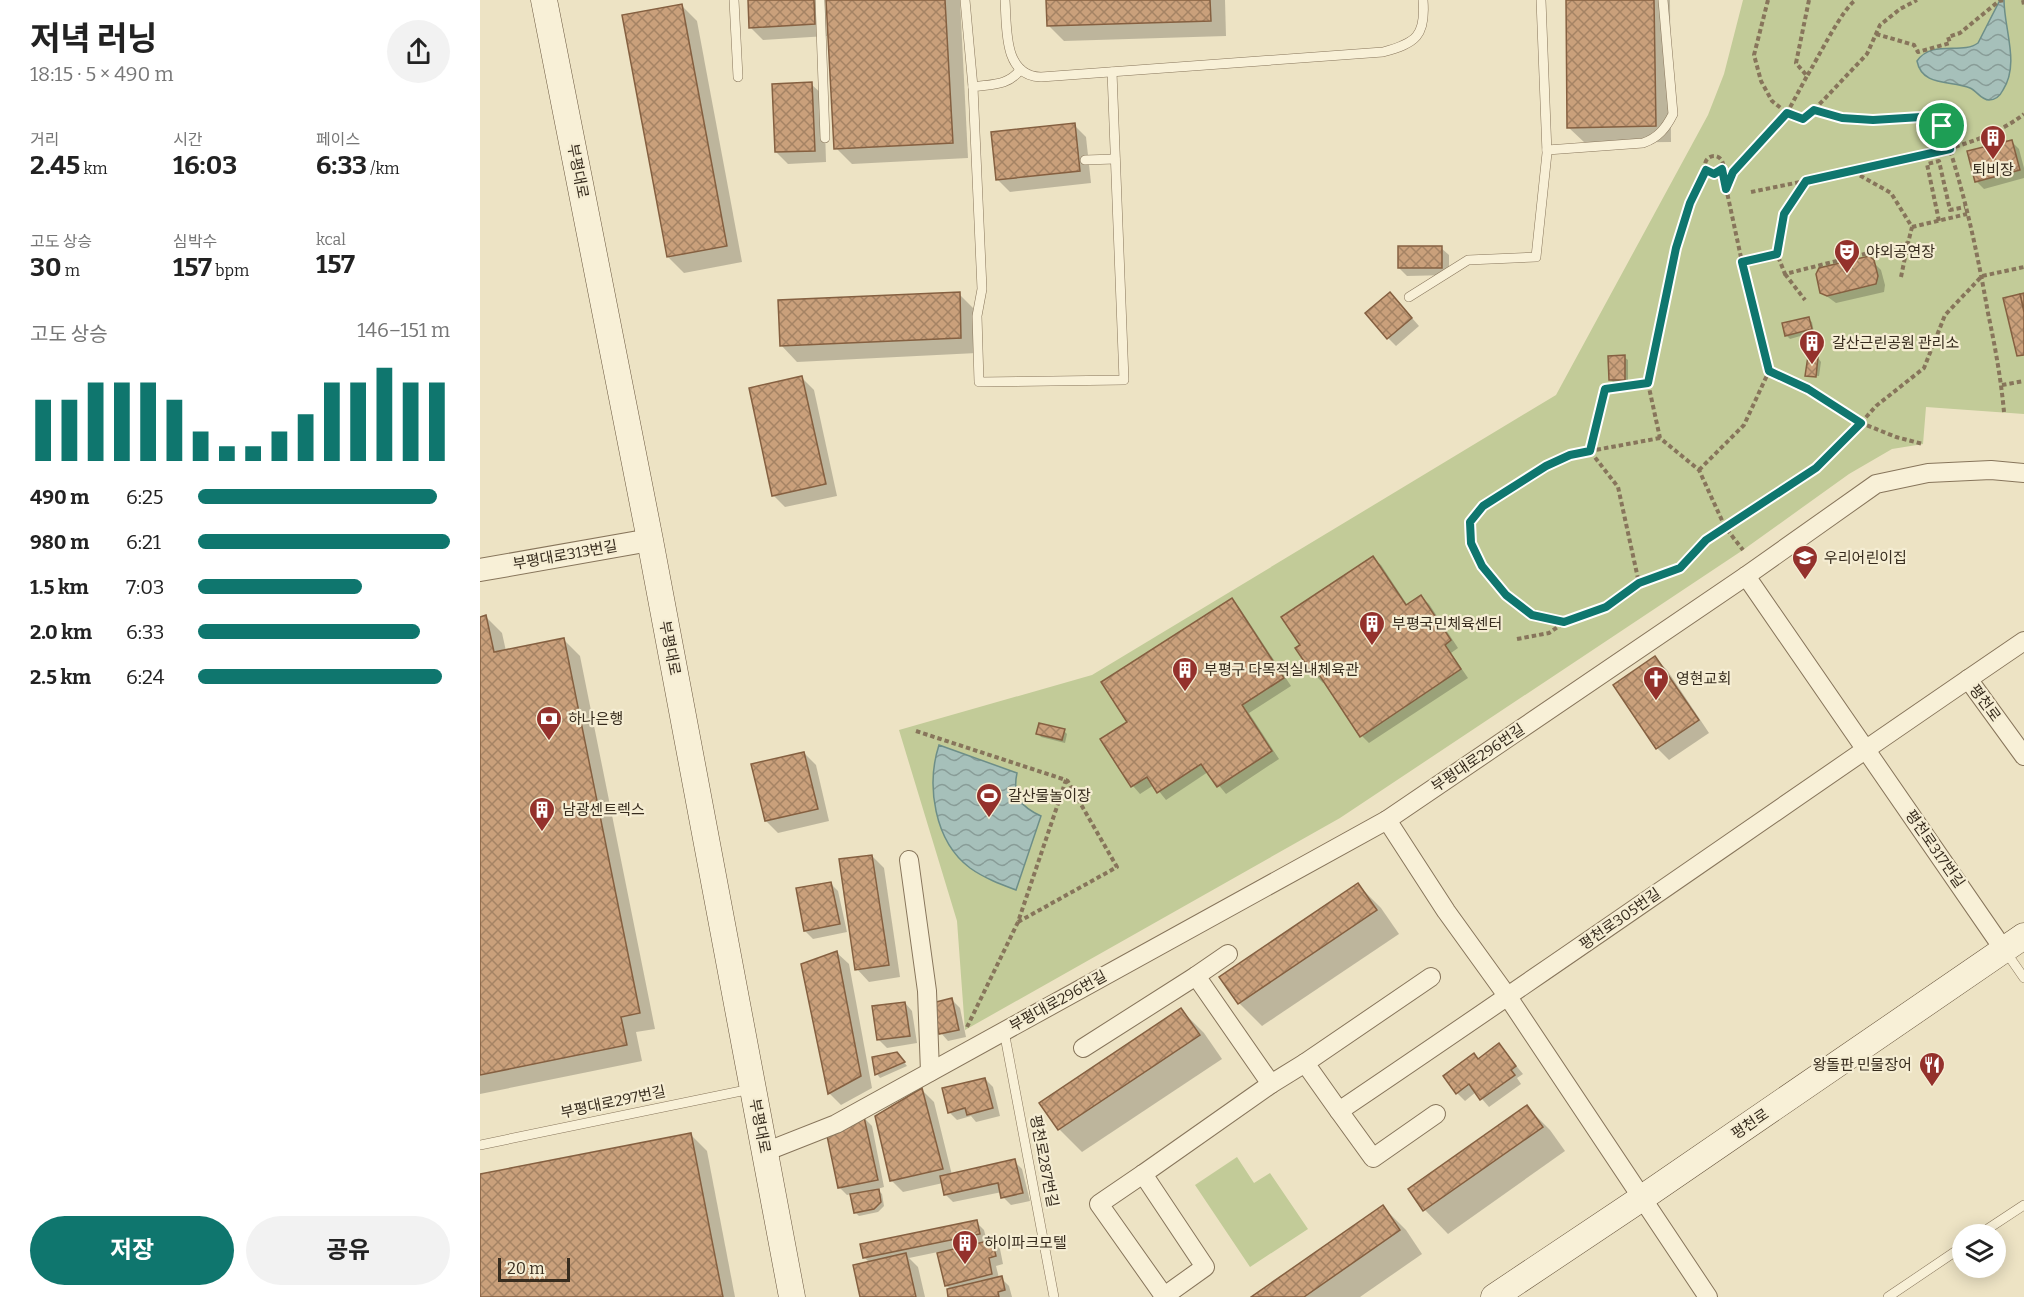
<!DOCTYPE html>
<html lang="ko">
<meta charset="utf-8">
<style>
body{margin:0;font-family:Bitter,"Noto Sans KR",serif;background:#f2f2f2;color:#222;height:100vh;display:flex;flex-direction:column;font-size:22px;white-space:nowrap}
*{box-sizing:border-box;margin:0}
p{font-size:20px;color:#767676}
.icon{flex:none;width:33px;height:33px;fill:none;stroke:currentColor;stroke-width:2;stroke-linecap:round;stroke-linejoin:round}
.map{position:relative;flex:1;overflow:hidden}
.panel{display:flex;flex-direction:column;background:#fff;width:480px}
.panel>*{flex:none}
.buttons{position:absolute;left:1472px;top:1224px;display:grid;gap:12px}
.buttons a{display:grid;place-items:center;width:54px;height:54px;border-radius:50%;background:#fff;box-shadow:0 3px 15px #0003;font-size:30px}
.scale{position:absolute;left:18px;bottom:15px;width:72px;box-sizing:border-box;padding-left:6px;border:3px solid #372c1e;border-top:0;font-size:16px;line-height:21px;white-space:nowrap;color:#372c1e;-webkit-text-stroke:4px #f5edd3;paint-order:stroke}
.pin{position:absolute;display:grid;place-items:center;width:51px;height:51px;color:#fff;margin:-26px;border:3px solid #fff;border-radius:50%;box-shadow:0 2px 6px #0007}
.round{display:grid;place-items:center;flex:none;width:63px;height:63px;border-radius:32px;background:#f2f2f2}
.head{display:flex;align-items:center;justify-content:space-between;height:102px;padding:0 30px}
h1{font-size:33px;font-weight:700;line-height:45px}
.stats{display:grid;grid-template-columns:repeat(3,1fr);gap:9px;height:102px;padding:6px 30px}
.stats div{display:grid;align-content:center}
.stats b{font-size:26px;font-weight:700}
.stats small{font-size:16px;font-weight:400}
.stats p{font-size:16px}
.chart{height:168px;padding:12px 30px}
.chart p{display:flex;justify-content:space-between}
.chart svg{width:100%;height:108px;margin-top:6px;stroke:#0f766e;stroke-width:6}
.action{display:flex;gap:12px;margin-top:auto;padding:12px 30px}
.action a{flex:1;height:69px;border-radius:36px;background:#0f766e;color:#fff;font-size:24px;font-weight:700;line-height:69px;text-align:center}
.action a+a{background:#f2f2f2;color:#222}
ul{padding:0 30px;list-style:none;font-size:20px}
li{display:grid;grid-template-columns:96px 72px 1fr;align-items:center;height:45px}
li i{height:15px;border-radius:8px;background:#0f766e}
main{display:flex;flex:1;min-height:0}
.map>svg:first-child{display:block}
</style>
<main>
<section class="panel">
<div class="head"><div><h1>저녁 러닝</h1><p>18:15 · 5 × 490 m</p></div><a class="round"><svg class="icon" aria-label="share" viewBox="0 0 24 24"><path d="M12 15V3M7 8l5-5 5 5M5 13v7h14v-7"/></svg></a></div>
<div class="stats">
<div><p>거리</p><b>2.45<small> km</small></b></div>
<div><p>시간</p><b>16:03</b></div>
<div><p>페이스</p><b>6:33<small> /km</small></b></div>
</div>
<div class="stats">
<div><p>고도 상승</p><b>30<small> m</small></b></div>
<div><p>심박수</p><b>157<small> bpm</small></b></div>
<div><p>kcal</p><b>157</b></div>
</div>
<div class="chart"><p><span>고도 상승</span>146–151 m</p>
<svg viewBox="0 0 160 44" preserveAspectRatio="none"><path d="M5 44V19M15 44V19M25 44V12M35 44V12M45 44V12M55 44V19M65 44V32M75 44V38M85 44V38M95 44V32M105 44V25M115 44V12M125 44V12M135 44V6M145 44V12M155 44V12"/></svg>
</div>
<ul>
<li><b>490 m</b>6:25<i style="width:95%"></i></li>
<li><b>980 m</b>6:21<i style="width:100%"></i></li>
<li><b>1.5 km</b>7:03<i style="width:65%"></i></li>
<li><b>2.0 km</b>6:33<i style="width:88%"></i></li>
<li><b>2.5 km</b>6:24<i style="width:97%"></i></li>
</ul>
<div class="action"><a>저장</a><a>공유</a></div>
</section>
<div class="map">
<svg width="1544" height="1297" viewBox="0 0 1544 1297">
<defs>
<pattern id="water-waves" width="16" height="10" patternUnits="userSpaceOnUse" patternTransform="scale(1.5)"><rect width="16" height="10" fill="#a6c0ba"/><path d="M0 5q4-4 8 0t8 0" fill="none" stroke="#889c97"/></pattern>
<pattern id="building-cross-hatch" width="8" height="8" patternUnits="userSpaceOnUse" patternTransform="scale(1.5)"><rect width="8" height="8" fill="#caa07b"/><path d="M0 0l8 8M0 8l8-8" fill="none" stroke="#a58364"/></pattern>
</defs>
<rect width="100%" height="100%" fill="#ede3c4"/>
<!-- green -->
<g fill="#c2cb98">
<polygon points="1263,0 1544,0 1544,414 1446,407 1443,444 1412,449 1369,474 1263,550 860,818 485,1030 477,921 419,730 612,675 1076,395 1228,115 1244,74"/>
<polygon points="757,1157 774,1183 790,1173 828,1229 770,1267 715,1185"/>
</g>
<!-- water -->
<g fill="url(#water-waves)" stroke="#6d8e88" stroke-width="1.5">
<path d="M1520 0H1524C1524 29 1540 64 1523 90 1520 96 1516 100 1509 100 1501 100 1497 91 1490 88 1471 80 1442 87 1437 61 1452 39 1482 55 1498 43Z"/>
<path d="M459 745 537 773C532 796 541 807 561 816L536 890C520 884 504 878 490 868 454 841 446 785 459 745Z"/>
</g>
<!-- shadow -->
<g fill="#0003">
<polygon points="269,0 345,0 347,36 283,40 271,28"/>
<polygon points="348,0 480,0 488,158 372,164 356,148"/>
<polygon points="568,0 745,0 746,36 584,41 568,25"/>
<polygon points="1087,0 1190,0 1191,142 1105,143 1088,127"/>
<polygon points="201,5 217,21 262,262 204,273 188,257"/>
<polygon points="331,84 344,96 346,162 308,164 296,152"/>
<polygon points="594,125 606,137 611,183 530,192 518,180"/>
<polygon points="1531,141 1539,149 1544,168 1544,178 1504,189 1496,181"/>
<polygon points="961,248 969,255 969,275 927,276 919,268"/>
<polygon points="1389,258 1401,270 1405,285 1404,292 1356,303 1341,292"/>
<polygon points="479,294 495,310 497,353 317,362 301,345"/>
<polygon points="918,302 939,326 916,346 908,338"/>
<polygon points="1328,319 1332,322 1334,332 1310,339 1306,335"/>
<polygon points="1144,357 1148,360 1148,383 1134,383 1130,379"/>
<polygon points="1338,358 1341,362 1339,376 1328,375 1328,377 1327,375"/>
<polygon points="322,378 334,390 357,496 305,507 293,495"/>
<polygon points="893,558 901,565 928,606 941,597 949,604 978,648 971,653 988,678 889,743 882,736 845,681 843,683 835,675 817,648"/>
<polygon points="752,600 759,607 811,686 769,713 799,759 746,794 728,772 686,800 674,785 660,794 653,786 622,739 649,722"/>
<polygon points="6,617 22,633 26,651 84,640 100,656 175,1029 156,1032 162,1061 0,1094 0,618"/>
<polygon points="1175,658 1187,670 1229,733 1189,760 1177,748"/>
<polygon points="584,731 587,734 585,743 561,737 558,733"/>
<polygon points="324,753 336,765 349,821 298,833 286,821"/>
<polygon points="392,856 404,868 420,977 389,982 377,969"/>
<polygon points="350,883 358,891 367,932 333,939 325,931 317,889"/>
<polygon points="878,885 901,908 919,934 782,1026 759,1003"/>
<polygon points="357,953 369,964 392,1088 361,1105 349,1093"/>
<polygon points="472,1000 480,1008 486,1037 468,1041 461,1033"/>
<polygon points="425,1003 432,1011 437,1043 407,1048 399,1040"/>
<polygon points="701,1010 724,1033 742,1059 602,1152 579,1129"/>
<polygon points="1019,1045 1043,1074 1037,1078 1041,1084 1009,1107 996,1092 985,1101 977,1093 999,1060"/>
<polygon points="420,1057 427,1066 400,1078 397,1074 394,1058"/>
<polygon points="505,1079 513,1087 520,1116 496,1122 491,1116 477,1120 469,1112"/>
<polygon points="442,1090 454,1102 472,1175 534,1161 542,1169 550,1201 531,1205 523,1197 522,1192 473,1202 465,1194 463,1183 423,1192 411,1180"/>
<polygon points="1047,1107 1070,1130 1085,1151 968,1234 945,1210 930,1189"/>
<polygon points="384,1118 392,1126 404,1187 397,1189 402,1194 404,1206 398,1212 379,1216 375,1212 371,1194 367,1195 359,1187"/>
<polygon points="211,1135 227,1151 255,1297 0,1297 0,1175"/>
<polygon points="903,1207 926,1230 942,1254 880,1297 774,1297"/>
<polygon points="496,1222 504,1230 507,1242 512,1241 520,1249 523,1264 516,1266 519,1278 521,1278 529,1286 532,1297 470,1297 471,1290 466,1285 458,1252 429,1258 438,1267 445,1297 382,1297 390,1263 384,1257"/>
</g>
<!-- building -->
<g fill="url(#building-cross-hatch)" stroke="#856041" stroke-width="1.5">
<polygon points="268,0 334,0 335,24 269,28"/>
<polygon points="346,0 465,0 473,143 354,149"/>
<polygon points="566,0 730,0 731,21 567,26"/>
<polygon points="1086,0 1174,0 1176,126 1087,128"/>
<polygon points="202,4 247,246 187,257 142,15"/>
<polygon points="332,82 335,151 295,152 292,84"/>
<polygon points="595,123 600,171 516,180 511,132"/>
<polygon points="1532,140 1540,170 1495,182 1487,151"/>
<rect x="918" y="246" width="44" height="22"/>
<polygon points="1389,256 1394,260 1398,276 1396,284 1347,296 1340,293 1336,274 1339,268"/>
<polygon points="480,292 481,338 300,346 298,300"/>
<polygon points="910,292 932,318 907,339 885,313"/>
<polygon points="1544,293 1544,312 1540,294"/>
<polygon points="1540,294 1544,312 1544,355 1537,356 1523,298"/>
<polygon points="1329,317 1332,329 1305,336 1302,323"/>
<polygon points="1145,355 1145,380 1129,380 1128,356"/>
<polygon points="1328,356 1338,357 1336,377 1325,376"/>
<polygon points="322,376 346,484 292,496 269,388"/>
<polygon points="893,556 926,605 941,595 971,640 965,645 981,669 880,737 838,673 834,676 815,648 820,645 801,617"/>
<polygon points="752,598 804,678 762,705 792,751 737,787 721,764 677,793 667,777 651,787 620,739 647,722 621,682"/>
<polygon points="6,615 14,652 84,638 160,1013 141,1017 147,1045 0,1075 0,617"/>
<polygon points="1175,656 1219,720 1176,749 1133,685"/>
<polygon points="559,723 585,729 582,740 556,734"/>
<polygon points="324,752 338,809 285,821 271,764"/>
<polygon points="392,855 409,965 375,970 359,859"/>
<polygon points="351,882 360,924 324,931 316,888"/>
<polygon points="878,883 897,910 758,1004 739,977"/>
<polygon points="357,951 381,1076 348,1094 321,964"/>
<polygon points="472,998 479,1030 459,1034 452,1003"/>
<polygon points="425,1002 430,1036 397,1040 392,1006"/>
<polygon points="701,1008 720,1035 578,1130 559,1103"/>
<polygon points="1019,1043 1036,1066 1031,1070 1035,1075 1000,1100 989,1084 976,1094 963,1076 994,1053 998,1059"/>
<polygon points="417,1052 425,1062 395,1075 392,1057"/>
<polygon points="505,1078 513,1108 487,1115 485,1108 468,1113 462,1088"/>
<polygon points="442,1088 463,1169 410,1181 395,1116"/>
<polygon points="1047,1105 1063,1127 943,1211 928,1189"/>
<polygon points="384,1117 398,1180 358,1188 347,1136"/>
<polygon points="211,1133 243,1297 0,1297 0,1174"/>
<polygon points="535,1159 543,1193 521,1198 518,1183 464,1195 460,1176"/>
<polygon points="399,1189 401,1202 394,1209 374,1213 370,1194"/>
<polygon points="903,1205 920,1230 824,1297 771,1297"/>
<polygon points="497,1220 500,1234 383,1258 380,1244"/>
<polygon points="512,1240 516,1256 509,1258 512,1274 465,1286 457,1253"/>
<polygon points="426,1253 436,1297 380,1297 373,1265"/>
<polygon points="522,1276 525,1290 518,1292 519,1297 468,1297 467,1289"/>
</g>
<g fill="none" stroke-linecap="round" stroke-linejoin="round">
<defs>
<g id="service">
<polyline points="254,0 258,77"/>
<polyline points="340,0 345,138"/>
<polyline points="485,0 493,87"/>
<path d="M525 0C527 28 523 76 561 77L903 52C936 43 946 36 943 0"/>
<path d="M540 70C528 86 511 84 493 87L502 289 497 316 499 382 644 380 632 72"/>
<path d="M1067 150 1163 143C1178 138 1186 128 1193 114L1183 0"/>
<polyline points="605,160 635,159"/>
<polyline points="929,297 988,260 1056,257 1067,153 1061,0"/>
<polyline points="1526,952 1544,978"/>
<polyline points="524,1031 574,1297"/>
<polyline points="0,1145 271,1089"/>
<polyline points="1500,1234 1544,1205"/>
<polyline points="1408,1297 1482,1247"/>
</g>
<g id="minor">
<polyline points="1266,576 1524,950"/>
<polyline points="1488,679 1544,756"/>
<polyline points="907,820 966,911 1028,997 1228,1297"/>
<polyline points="429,860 447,991 450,1072"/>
<polyline points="748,954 716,976 791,1084 825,1063"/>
<path d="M951 977 825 1063 859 1111C1089 956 1315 797 1544 641"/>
<polyline points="603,1048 716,976"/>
<polyline points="859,1111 893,1158 956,1114"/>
<polyline points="285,1152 356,1124 907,820 1266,576 1396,484 1448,473 1511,470 1544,473"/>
<polyline points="663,1174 619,1204 684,1296"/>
<polyline points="683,1297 725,1267 663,1174 791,1084"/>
</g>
<polyline id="tertiary" points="0,570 170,540"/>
<g id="secondary">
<polyline points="64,0 170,540 312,1297"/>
<polyline points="1014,1297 1162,1198 1544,936"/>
</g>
</defs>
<!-- service casing -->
<use href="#service" stroke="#87755b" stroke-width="10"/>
<!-- minor casing -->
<use href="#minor" stroke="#87755b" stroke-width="20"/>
<!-- tertiary casing -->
<use href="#tertiary" stroke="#87755b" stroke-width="24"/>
<!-- secondary casing -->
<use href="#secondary" stroke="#69563e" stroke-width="27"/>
<!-- path -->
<g stroke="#87755b" stroke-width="4" stroke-dasharray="4.5 3" stroke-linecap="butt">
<polyline points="1288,0 1274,55 1281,81 1292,101 1307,113 1323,119 1334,110 1387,54 1400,25 1420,9 1437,0"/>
<path d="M1329 0 1316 63 1327 76C1337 60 1363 7 1376 0"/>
<polyline points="1543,0 1544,5"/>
<polyline points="1396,34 1434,45 1438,52 1470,43 1468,37 1480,33 1519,1 1524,0"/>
<path d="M1334 110 1362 118 1393 120 1441 117 1462 126C1483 186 1497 250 1508 313 1515 346 1521 379 1524 412"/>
<circle cx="1234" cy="165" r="9"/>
<path d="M1373 171C1427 158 1501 148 1544 114"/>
<polyline points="1246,189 1253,172 1307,113 1327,76"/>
<polyline points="1271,192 1325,181"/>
<polyline points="1459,221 1447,164 1459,161 1470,210 1485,207"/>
<polyline points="1432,227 1487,214"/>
<polyline points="1262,262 1297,254 1304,214 1326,181 1372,171 1411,193 1432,227 1428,243 1305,274 1297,254"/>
<polyline points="1305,274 1325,300"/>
<polyline points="1421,277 1428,243"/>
<polyline points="1289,371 1328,389 1381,423 1416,437 1443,444"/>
<polyline points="1168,383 1180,438 1219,470 1245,527 1263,550"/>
<polyline points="1522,385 1544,381"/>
<path d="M1180 438 1110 451 1125 389 1168 383C1179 324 1188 260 1210 203 1215 192 1221 181 1226 169"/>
<polyline points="1219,470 1264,425 1289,371 1262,262 1242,169"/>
<polyline points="1159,583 1200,569 1226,540 1336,468 1363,443 1396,406 1444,368 1465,315 1502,276 1544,267"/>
<path d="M1037 639 1069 633 1085 622C1075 620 1062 619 1053 615 1028 605 984 552 990 524 995 504 1068 464 1088 456 1095 454 1103 453 1110 451L1138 487 1159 583 1126 607 1085 622"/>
<polyline points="436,731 586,780 538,922 487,1027"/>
<polyline points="538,922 637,867 587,780"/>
</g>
<!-- service -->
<use href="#service" stroke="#f8f0d7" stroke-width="9"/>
<!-- minor -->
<use href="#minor" stroke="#f8f0d7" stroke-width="18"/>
<!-- tertiary -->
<use href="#tertiary" stroke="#f8f0d7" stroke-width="22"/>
<!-- secondary -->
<use href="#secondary" stroke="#f8f0d7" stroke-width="26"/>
</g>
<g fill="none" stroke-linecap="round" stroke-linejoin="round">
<defs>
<polygon id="route" points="1334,110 1362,118 1393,120 1441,117 1462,126 1470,149 1326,181 1304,214 1297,254 1262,262 1289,371 1328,389 1381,423 1336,468 1226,540 1200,568 1159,583 1126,607 1084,622 1052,615 1026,595 1002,566 991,543 990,522 1003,506 1066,466 1090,455 1110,451 1125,389 1168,383 1196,248 1210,203 1226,170 1234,174 1242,169 1246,189 1253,172 1307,113 1323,119"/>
</defs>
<!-- route casing -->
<use href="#route" stroke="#fff" stroke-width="12"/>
<!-- route -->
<use href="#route" stroke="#0f766e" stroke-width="8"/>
</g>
<!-- icons -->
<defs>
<symbol id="building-pin" viewBox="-11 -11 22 30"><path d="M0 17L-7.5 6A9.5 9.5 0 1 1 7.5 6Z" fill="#94312c" stroke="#f5edd3"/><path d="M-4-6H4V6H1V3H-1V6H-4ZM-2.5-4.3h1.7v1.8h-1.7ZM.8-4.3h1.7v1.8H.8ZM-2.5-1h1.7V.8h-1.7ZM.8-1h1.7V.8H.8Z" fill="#fff"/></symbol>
<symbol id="theatre-pin" viewBox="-11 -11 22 30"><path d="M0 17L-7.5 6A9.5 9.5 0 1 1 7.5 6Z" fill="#94312c" stroke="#f5edd3"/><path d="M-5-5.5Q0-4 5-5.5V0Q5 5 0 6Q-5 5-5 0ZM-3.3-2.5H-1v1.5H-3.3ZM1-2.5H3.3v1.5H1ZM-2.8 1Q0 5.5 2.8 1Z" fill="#fff"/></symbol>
<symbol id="school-pin" viewBox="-11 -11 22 30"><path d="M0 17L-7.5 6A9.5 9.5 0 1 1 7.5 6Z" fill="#94312c" stroke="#f5edd3"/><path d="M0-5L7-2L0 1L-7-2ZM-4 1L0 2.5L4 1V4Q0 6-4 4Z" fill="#fff"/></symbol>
<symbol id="church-pin" viewBox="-11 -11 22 30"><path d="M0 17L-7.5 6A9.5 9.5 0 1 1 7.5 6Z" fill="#94312c" stroke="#f5edd3"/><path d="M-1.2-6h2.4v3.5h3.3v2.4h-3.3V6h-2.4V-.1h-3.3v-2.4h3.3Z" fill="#fff"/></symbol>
<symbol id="bank-pin" viewBox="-11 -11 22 30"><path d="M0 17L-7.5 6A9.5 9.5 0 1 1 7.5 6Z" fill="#94312c" stroke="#f5edd3"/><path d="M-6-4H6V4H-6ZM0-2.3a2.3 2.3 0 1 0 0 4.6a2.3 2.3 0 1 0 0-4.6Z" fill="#fff"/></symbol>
<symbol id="stadium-pin" viewBox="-11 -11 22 30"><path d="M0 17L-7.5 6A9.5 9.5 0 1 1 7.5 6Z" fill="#94312c" stroke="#f5edd3"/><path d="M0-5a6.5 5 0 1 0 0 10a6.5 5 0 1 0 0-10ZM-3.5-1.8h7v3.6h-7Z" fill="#fff"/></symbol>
<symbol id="restaurant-pin" viewBox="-11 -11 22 30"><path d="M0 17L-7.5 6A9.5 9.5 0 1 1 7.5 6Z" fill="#94312c" stroke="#f5edd3"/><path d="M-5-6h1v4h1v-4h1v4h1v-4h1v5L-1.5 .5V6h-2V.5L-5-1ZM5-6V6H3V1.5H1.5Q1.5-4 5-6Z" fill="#fff"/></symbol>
</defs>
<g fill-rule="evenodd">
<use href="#building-pin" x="1498" y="123" width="30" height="40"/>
<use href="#theatre-pin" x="1352" y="237" width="30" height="40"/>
<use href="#building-pin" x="1317" y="328" width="30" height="40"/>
<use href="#school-pin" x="1310" y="543" width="30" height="40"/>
<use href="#building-pin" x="877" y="609" width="30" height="40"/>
<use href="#building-pin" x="690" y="655" width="30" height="40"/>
<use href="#church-pin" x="1161" y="664" width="30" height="40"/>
<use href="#bank-pin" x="54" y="704" width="30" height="40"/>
<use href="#stadium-pin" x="494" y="781" width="30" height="40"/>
<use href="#building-pin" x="47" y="795" width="30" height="40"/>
<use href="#restaurant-pin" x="1437" y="1050" width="30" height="40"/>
<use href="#building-pin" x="470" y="1228" width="30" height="40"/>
</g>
<g text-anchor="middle" stroke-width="4.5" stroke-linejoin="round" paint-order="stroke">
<!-- poi labels -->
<g font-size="15" fill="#372c1e" stroke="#f5edd3" text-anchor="start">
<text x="1513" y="175" text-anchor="middle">퇴비장</text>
<text x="1386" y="257">야외공연장</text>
<text x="1352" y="348">갈산근린공원 관리소</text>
<text x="1344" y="563">우리어린이집</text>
<text x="912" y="629">부평국민체육센터</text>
<text x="724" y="675">부평구 다목적실내체육관</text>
<text x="1196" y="684">영현교회</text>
<text x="88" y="724">하나은행</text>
<text x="528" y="801">갈산물놀이장</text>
<text x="82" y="815">남광센트렉스</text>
<text x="1432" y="1070" text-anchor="end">왕돌판 민물장어</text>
<text x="504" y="1248">하이파크모텔</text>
</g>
<!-- street labels -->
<g font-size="15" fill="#372c1e" stroke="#f5edd3">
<text transform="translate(98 171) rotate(79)" y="5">부평대로</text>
<text transform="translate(85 555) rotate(-10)" y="5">부평대로313번길</text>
<text transform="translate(190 648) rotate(79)" y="5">부평대로</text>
<text transform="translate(1505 703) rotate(54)" y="5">평천로</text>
<text transform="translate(998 758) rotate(-34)" y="5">부평대로296번길</text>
<text transform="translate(1455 849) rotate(55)" y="5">평천로317번길</text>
<text transform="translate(1140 919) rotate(-35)" y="5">평천로305번길</text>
<text transform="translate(578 1001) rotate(-29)" y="5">부평대로296번길</text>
<text transform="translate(133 1102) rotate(-12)" y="5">부평대로297번길</text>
<text transform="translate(1270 1124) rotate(-34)" y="5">평천로</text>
<text transform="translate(280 1126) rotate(79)" y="5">부평대로</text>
<text transform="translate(564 1161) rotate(79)" y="5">평천로287번길</text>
</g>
</g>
</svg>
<div class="buttons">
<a><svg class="icon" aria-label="layers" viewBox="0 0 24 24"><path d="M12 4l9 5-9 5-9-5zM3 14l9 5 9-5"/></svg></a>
</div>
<div class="scale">20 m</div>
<div class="pin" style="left:1462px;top:126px;background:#1e9e55"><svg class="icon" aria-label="arrive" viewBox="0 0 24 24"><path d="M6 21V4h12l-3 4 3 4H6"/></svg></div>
</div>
</main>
